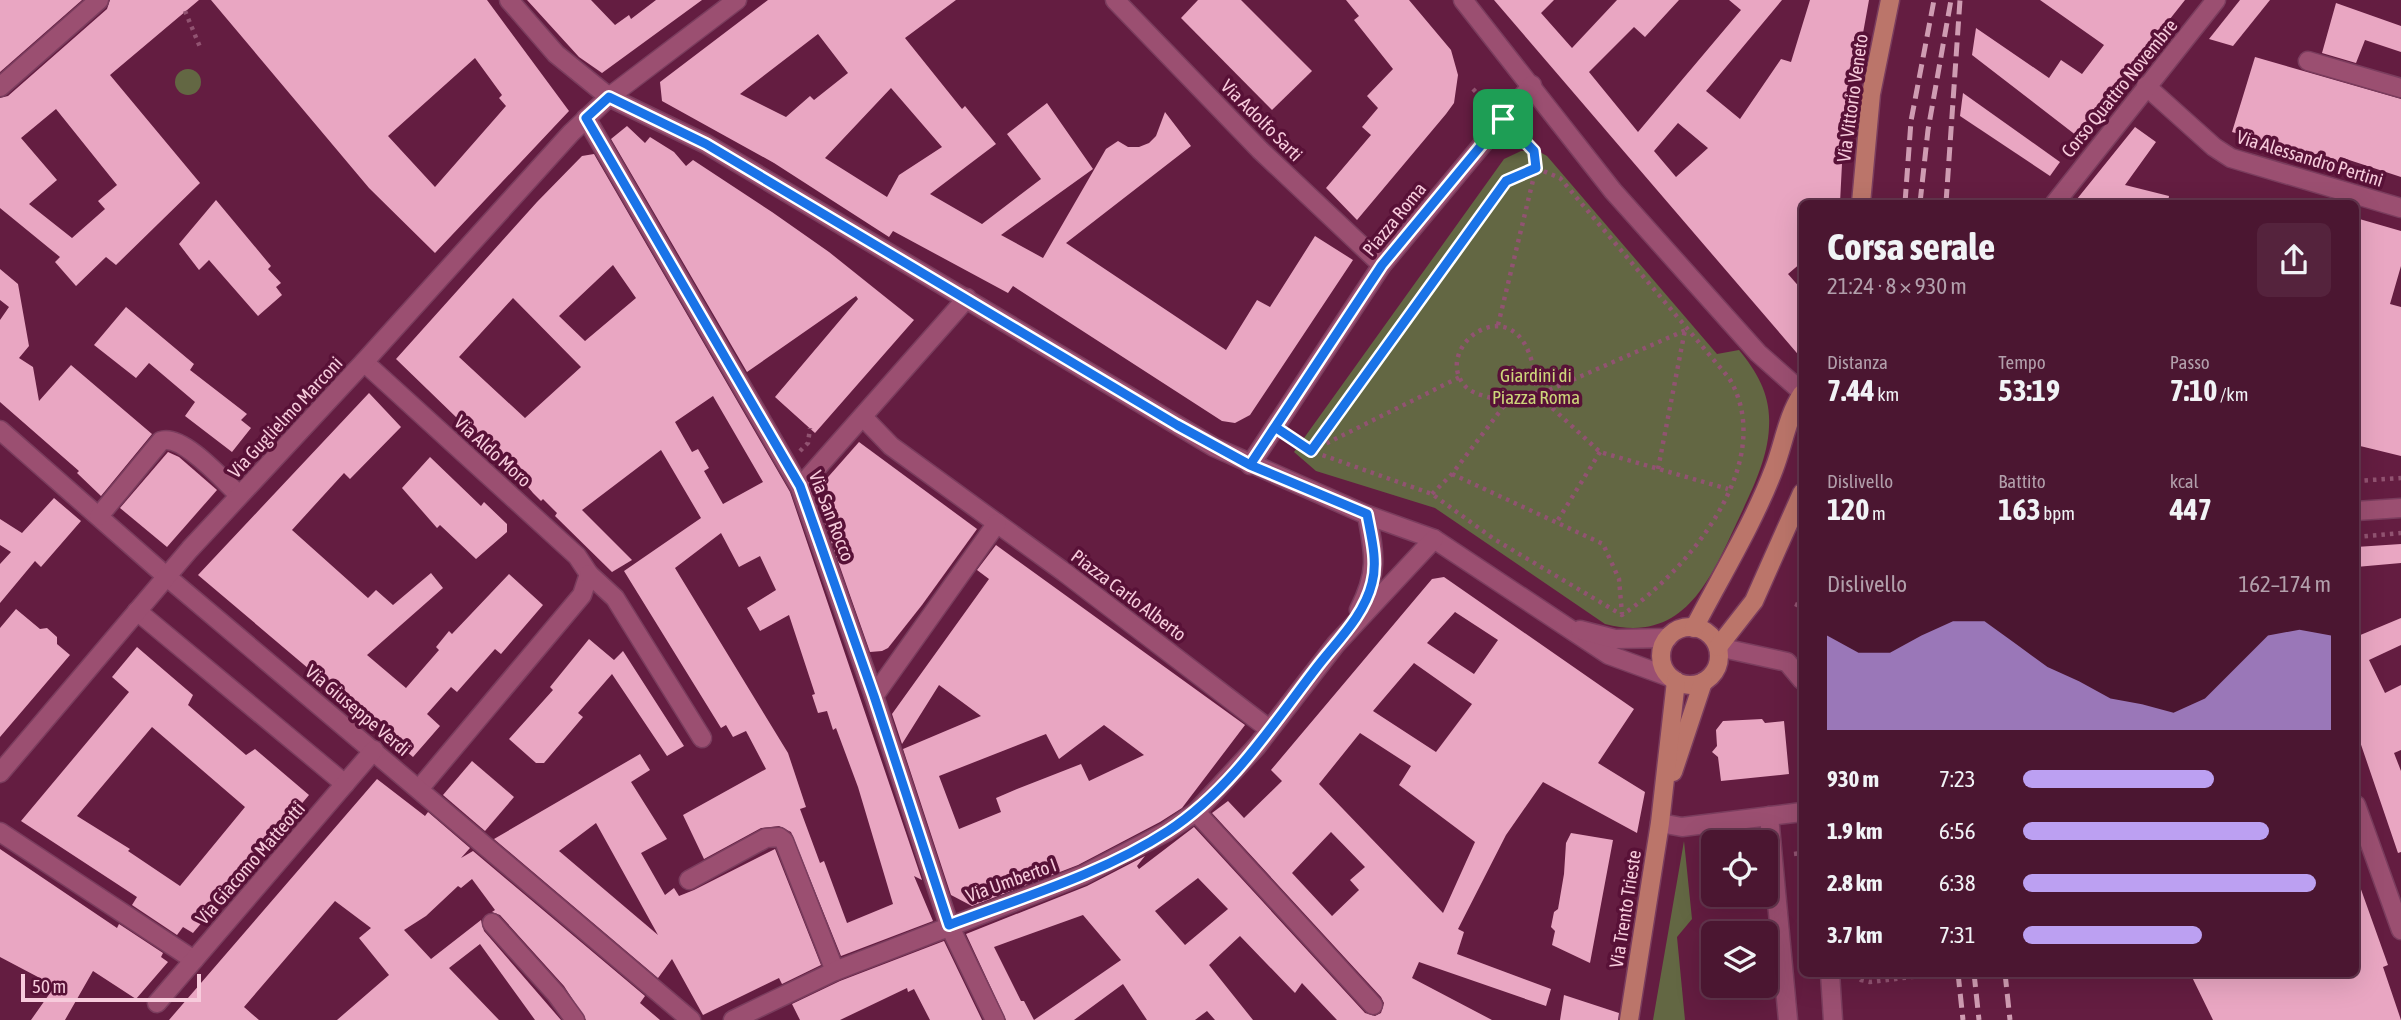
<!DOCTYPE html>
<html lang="it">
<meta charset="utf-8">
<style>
body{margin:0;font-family:"Asap Condensed",sans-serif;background:#55233d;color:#f1f3f6;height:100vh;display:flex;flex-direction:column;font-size:26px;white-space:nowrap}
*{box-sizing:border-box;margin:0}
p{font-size:23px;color:#b29fab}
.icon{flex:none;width:38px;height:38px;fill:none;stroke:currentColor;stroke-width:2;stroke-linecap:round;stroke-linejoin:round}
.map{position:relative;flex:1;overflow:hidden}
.drawer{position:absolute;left:1799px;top:200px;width:560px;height:777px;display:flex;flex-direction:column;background:#4b1631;border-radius:10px;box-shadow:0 7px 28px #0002,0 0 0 2px #62354d}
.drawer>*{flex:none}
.fabs{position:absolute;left:1701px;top:830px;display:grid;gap:14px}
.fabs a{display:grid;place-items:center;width:77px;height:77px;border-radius:10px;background:#4b1631;box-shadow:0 7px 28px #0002,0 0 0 2px #62354d;font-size:35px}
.scale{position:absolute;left:21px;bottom:18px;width:180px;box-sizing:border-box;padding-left:7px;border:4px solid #f7cbdc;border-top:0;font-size:19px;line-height:24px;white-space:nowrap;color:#f7cbdc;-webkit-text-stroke:5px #581137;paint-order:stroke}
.pin{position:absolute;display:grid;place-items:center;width:60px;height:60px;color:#fff;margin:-30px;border-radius:14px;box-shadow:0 4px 10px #0006}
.round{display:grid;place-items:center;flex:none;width:74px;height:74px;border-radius:10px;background:#55233d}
.head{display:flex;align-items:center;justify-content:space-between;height:119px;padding:0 28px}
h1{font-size:38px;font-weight:700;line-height:52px}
.stats{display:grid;grid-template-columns:repeat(3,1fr);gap:10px;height:119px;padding:7px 28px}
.stats div{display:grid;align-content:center}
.stats b{font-size:30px;font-weight:700}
.stats small{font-size:19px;font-weight:400}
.stats p{font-size:19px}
.chart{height:196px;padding:14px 28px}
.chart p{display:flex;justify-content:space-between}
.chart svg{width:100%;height:126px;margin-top:7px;fill:#bca0f2;opacity:.7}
ul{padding:0 28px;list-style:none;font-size:23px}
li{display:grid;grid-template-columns:112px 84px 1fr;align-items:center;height:52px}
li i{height:18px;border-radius:9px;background:#bca0f2}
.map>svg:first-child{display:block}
</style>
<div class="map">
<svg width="2401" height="1020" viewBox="0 0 2401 1020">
<rect width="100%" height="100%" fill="#641d41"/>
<!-- green -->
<g fill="#636743">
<circle cx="188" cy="82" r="13"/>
<path d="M1521 151H1538L1547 156 1717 354 1739 350C1758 373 1771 396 1769 427 1768 458 1752 490 1739 518 1711 577 1686 645 1605 624L1435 508 1316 471 1294 452 1504 159Z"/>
<polygon points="1684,841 1692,919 1677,937 1685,1020 1653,1020"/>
</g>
<!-- building -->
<g fill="#e9a6c2" fill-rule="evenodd">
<polygon points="0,0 82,0 0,72"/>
<path d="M110 0H199L110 75 200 183 116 265 106 257 76 286 55 262 60 257 0 208V98L8 96 107 9ZM56 109 117 185 98 201 105 209 72 238 29 204 57 180 21 138Z"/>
<path d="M211 0H487L569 111 435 253 369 188ZM475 58 502 95 499 98 506 106 435 187 388 136Z"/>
<polygon points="527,0 591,0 615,25 629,15 631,19 656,0 702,0 602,73 579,57"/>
<path d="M768 0H956L905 38 962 109 965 106 996 144 930 194 982 224 1041 179 1007 134 1047 103 1093 169 1001 235 1043 258 1106 149 1118 141 1128 147H1139L1149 143 1156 136 1165 112 1191 146 1066 243 1226 350 1257 300 1270 307 1315 236 1353 260 1250 415 1235 423 1222 421 1013 286 1008 293 893 231 889 237 774 163 662 101 660 82ZM818 34 848 73 814 100 810 96 786 117 740 94ZM891 88 942 147 899 175 887 197 825 158Z"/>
<polygon points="1198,0 1241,0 1312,71 1272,110 1181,18"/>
<polygon points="1346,0 1409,0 1451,50 1458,75 1454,103 1446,114 1357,220 1326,188 1371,135 1362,127 1378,108 1367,96 1393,69 1354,20 1359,16"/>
<path d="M1494 0H1554L1541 13 1572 48 1617 0H1679L1645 37 1634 27 1589 72 1638 132 1741 10 1729 0H1782L1706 91 1740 119 1781 59 1791 62 1810 0H1869L1843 144 1840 203H1802V262L1788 274 1802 290V359ZM1678 123 1708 148 1676 177 1654 151Z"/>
<polygon points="2040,0 2185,0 2077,136 1972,55 1976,28 2049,78 2061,60 2082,74 2104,45"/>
<polygon points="2240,0 2270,0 2233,46 2209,39"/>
<polygon points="2336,3 2401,26 2401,52 2365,40 2356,63 2322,53"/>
<polygon points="2255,57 2401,99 2401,177 2340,157 2338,162 2232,132"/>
<polygon points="1963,93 2060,162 2050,176 1960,116"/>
<polygon points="627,126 645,143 650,137 674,152 686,166 693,160 772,212 829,252 914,320 815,433 775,397 858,299 856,296 747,372 611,139"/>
<polygon points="2135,127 2156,142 2125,185 2169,196 2168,203 2092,203 2077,199"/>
<path d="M594 154 790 492 922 880 914 876 933 921 841 956 791 832 779 826 761 828 704 859 683 815 766 769 746 731 733 737 726 725 721 728 624 571 701 518 661 450 582 510 632 560 612 572 555 516 557 513 543 499 541 501 533 493 494 446 489 449 396 359 537 202 582 156ZM613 265 636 298 585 341 559 316ZM513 298 581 367 525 418 459 357ZM713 396 763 482 723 504 704 471 709 468 698 449 692 452 675 422ZM721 533 739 567 760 556 776 590 747 608 760 631 789 615 815 694 812 695 818 713 827 711 833 730 836 728 858 787 893 904 847 923 824 861 820 863 800 809 806 807 788 753 675 568Z"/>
<polygon points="216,200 271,266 268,269 281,283 276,287 282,295 258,316 209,260 199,270 179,244"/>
<polygon points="2356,218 2401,231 2401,266 2390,304 2401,307 2401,456 2356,445 2359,410 2356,408"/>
<polygon points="0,269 18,284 29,346 19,358 33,367 39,401 71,365 152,434 101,496 77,473 79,471 0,402 0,320 9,307 0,300"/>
<polygon points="126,307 194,364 190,370 247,414 241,420 251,428 232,452 185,416 195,402 149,363 136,378 94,345"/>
<polygon points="369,393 401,427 350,479 344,473 292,530 368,598 376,590 393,605 431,573 443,588 367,655 406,688 439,650 436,647 449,631 452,634 509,574 543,605 501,654 495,649 457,692 451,687 427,714 440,726 413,757 198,575"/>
<polygon points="859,442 977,529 922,605 888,648 882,651 870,652 814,493"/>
<polygon points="168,452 179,457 217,490 167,547 120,508"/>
<polygon points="430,457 481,506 484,502 507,524 507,532 476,559 440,525 437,528 402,488"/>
<polygon points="54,498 81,521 41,567 35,561 0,603 0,564 11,552 0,545 0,519 22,533"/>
<polygon points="2401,544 2401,563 2356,567 2356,547"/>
<path d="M996 545 1245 725 1182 808 1160 822 1078 865 972 906 951 895 903 749 981 716 939 685 902 744 892 714 989 579 977 570ZM1104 725 1144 755 1089 781 1081 764 1017 789 996 798 1001 812 959 829 939 776 1046 734 1059 759Z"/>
<path d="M1444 577 1634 709 1598 763 1645 792 1637 833 1543 782 1506 835 1458 929 1464 932 1457 954 1551 989 1546 1006 1419 962 1412 978 1492 1020H1337L1302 983 1295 993 1240 936 1209 965 1253 1020H1215L1207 1011 1195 1020H1147L1123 984 1074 1020H1034L1121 960 1083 915 994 947 1021 1001H1024L1034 1020H1006L966 934 1087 886 1145 856 1137 866 1139 869 1194 827 1365 1013 1375 1016 1381 1013 1384 1003 1381 997 1212 813 1228 801 1244 818 1282 781 1271 770 1432 579ZM1455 612 1498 640 1474 674 1427 643ZM1414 663 1472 704 1436 752 1373 711ZM1360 733 1411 766 1399 785 1475 842 1443 913 1319 784ZM1331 832 1365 867 1350 880 1359 890 1332 916 1292 873ZM1198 878 1228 909 1185 945 1155 911Z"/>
<polygon points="16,609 40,629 47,628 57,637 57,644 70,655 0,737 0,628"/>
<polygon points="2401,618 2401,645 2369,660 2385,693 2401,685 2401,750 2394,753 2401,771 2401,852 2398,853 2356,730 2356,630 2358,636"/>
<polygon points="589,639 614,660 623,651 684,746 667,756 612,674 578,713 583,717 544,763 536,763 509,739 553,690 550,687"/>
<path d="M137 647 193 695 188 705 246 755 255 749 309 795 193 933 183 927 177 935 132 905 137 897 21 821 129 692 112 677ZM152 727 245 807 180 886 128 851 130 849 77 816Z"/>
<polygon points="1762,719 1765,723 1784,721 1789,774 1721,781 1718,757 1712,752 1717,746 1716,730 1723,721"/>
<path d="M640 754 650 770 631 782 667 839 641 853 665 895 674 888 679 896 694 890 775 849 821 965 782 984 779 978 703 1015 672 959 658 978 494 839ZM596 823 658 935 559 851Z"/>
<polygon points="472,761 514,797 485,831 443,795"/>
<polygon points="377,779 425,816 428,812 470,848 461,858 473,851 645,996 640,1003 660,1020 586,1020 564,986 500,915 492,912 495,910 472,879 461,888 458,886 426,916 404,930 431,959 481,920 484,931 561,1020 535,1020 480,944 449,968 499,1020 337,1020 389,975 359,938 371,928 335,901 244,1007 259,1020 169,1020"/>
<polygon points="1571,833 1613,840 1590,963 1552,945 1555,931 1551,927 1554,912 1558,909 1564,874 1566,843"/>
<polygon points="0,849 117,928 119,924 163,953 161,957 168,962 136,999 93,971 65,1020 31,1020 55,986 0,957"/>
<polygon points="2358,881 2388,965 2383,967 2401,1020 2213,1020 2190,973 2356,973"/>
<polygon points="944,941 982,1020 930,1020 914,989 908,992 907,988 840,1020 800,1020 792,1004 840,981"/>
<polygon points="1564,995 1619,1013 1618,1020 1560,1020"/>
</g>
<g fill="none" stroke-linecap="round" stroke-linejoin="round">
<defs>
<g id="minor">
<polyline points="509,0 556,54 609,97 706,144 1214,447 1367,515 1434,539 1609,655 1672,678"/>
<polyline points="1115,0 1260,150 1382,265"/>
<polyline points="1463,0 1613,191 1758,353 1802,392"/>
<polyline points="2308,61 2401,88"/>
<polyline points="2146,86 2214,147 2231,158 2401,208"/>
<polyline points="0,87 99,0"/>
<polyline points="586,118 800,487 874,696 949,925 995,1020"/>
<polyline points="2055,203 2216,0"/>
<polyline points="364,362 577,556 589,574 582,595 419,789"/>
<polyline points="863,417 891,446 1064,572 1269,729"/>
<polyline points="0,430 166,576 691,1020"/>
<polyline points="1250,465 1382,265 1532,85"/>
<polyline points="800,487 967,298"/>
<polyline points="2356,511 2401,508"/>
<path d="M99 516 161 441C182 433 224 481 239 495"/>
<polyline points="589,574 615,598 702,738"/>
<path d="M1359 610C1378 572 1375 556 1367 515"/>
<polyline points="137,611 345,784"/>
<polyline points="1580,630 1615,639 1668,638"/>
<polyline points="1718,647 1787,662 1802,680"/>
<polyline points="874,696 997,523"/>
<polyline points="0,773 190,549 364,362 571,133 609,97 737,0"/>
<polyline points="2356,805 2401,930"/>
<polyline points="1196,812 1373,1005"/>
<polyline points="1769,816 1788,1020"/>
<polyline points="1660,823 1682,827 1802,812"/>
<polyline points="0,832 194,960"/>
<polyline points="689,880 766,838 779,837 784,841 835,971"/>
<polyline points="492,923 556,994 575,1020"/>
<polyline points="1830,973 1833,1020"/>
<polyline points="157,1003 374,750"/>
<polyline points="733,1020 835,971 1083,875 1166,832 1196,812 1257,746 1336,644 1434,539"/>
</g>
<g id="major">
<polyline points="1861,203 1871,94 1890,0"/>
<circle cx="1690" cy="656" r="29"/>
<path d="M1694 628C1721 576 1753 524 1774 469 1784 443 1787 417 1802 394"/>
<polyline points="1718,647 1754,601 1802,493"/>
<polyline points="1673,772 1703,682"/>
<polyline points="1629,1020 1660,823 1676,681"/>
</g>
</defs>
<!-- minor casing -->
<use href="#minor" stroke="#7b3d5e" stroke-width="21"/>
<!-- major casing -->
<use href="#major" stroke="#7b3d5e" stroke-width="21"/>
<!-- path -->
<g stroke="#915371" stroke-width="4.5" stroke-dasharray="3.5 5" stroke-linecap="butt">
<polyline points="185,11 200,47"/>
<polyline points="1473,89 1490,106"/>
<path d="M1536 168 1560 178 1729 378C1779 461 1689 570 1622 615L1494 539 1432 494 1311 451 1506 181Z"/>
<polyline points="1498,325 1536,168 1534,151 1516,132"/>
<path d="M1507 402C1495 398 1475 396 1466 387 1431 351 1505 291 1529 353 1534 365 1535 381 1538 395L1686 330"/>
<polyline points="1290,437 1311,451 1460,377"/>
<polyline points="800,451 808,443 810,428"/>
<polyline points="1658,469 1685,330"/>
<polyline points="1452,474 1603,544 1619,579 1622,614"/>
<polyline points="2356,481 2401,478"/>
<polyline points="1432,494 1452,474 1507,402 1538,395 1600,452 1728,489"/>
<polyline points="1558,520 1600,452"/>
<polyline points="2356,537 2401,533"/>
<polyline points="1795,604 1802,607"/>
<polyline points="1794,854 1802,853"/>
<polyline points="1855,973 1861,980 1870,982 1937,974"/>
</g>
<!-- minor -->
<use href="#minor" stroke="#9b4f71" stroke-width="18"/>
<!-- major -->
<use href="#major" stroke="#bb756a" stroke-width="18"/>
<!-- rail -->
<g stroke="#cf9cb2" stroke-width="5" stroke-dasharray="14 7" stroke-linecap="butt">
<polyline points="1905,203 1911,121 1934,0"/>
<polyline points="1920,203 1928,130 1951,0"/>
<polyline points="1946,203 1960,0"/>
<polyline points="1958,973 1963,1020"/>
<polyline points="1974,973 1979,1020"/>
<polyline points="2005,973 2010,1020"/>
</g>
</g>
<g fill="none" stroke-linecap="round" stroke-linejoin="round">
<defs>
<path id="route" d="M1503 119 1382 265 1250 465 1177 425 706 144 609 97 586 118 800 486 874 696 949 925C1023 897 1102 874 1168 831 1230 791 1273 724 1317 667 1337 641 1364 616 1372 583 1378 561 1371 536 1367 514L1250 465 1275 427 1311 451 1506 181 1536 168 1534 151 1503 119"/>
</defs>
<!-- route casing -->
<use href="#route" stroke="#fff" stroke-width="14"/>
<!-- route -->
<use href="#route" stroke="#1a73e8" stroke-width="9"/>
</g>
<g text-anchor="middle" stroke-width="7" stroke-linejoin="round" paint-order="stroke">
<!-- street labels -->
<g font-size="19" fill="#f7cbdc" stroke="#581137">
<text transform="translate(2119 88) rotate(-51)" y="7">Corso Quattro Novembre</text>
<text transform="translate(1852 98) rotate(-82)" y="7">Via Vittorio Veneto</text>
<text transform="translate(1262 120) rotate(45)" y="7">Via Adolfo Sarti</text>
<text transform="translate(2310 158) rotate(17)" y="7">Via Alessandro Pertini</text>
<text transform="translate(1394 219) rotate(-51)" y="7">Piazza Roma</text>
<text transform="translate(285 417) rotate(-47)" y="7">Via Guglielmo Marconi</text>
<text transform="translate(493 451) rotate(42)" y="7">Via Aldo Moro</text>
<text transform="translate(832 516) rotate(69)" y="7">Via San Rocco</text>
<text transform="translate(1129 595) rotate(37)" y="7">Piazza Carlo Alberto</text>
<text transform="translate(358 710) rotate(40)" y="7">Via Giuseppe Verdi</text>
<text transform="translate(250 863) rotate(-49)" y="7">Via Giacomo Matteotti</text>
<text transform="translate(1011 880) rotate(-20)" y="7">Via Umberto I</text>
<text transform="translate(1625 909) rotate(-81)" y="7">Via Trento Trieste</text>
</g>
<!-- park labels -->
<g font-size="19" fill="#cdd57a" stroke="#581137">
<text x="1536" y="382">Giardini di<tspan x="1536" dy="22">Piazza Roma</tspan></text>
</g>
</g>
</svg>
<div class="fabs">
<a><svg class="icon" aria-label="locate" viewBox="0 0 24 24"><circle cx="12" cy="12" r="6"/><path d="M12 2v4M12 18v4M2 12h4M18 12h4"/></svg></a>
<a><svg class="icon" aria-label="layers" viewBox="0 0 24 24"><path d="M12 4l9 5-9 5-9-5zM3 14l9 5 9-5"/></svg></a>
</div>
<div class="scale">50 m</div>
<div class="pin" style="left:1503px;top:119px;background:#1e9e55"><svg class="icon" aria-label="arrive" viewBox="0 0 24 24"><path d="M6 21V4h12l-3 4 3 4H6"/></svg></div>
<section class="drawer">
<div class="head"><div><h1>Corsa serale</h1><p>21:24 · 8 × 930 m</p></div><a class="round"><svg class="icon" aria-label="share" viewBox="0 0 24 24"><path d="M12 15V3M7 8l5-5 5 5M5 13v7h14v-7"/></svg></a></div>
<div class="stats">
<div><p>Distanza</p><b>7.44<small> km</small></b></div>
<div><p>Tempo</p><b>53:19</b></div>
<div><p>Passo</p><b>7:10<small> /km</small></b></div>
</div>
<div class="stats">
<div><p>Dislivello</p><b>120<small> m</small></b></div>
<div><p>Battito</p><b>163<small> bpm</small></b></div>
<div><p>kcal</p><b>447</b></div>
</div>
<div class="chart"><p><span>Dislivello</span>162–174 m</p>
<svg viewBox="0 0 160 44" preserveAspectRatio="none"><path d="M0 44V11L10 17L20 17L30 11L40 6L50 6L60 14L70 22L80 27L90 33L100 35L110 38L120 33L130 22L140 11L150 9L160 11V44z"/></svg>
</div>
<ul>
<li><b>930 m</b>7:23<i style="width:62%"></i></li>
<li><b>1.9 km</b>6:56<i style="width:80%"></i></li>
<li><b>2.8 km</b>6:38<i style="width:95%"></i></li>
<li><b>3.7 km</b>7:31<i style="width:58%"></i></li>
</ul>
</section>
</div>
